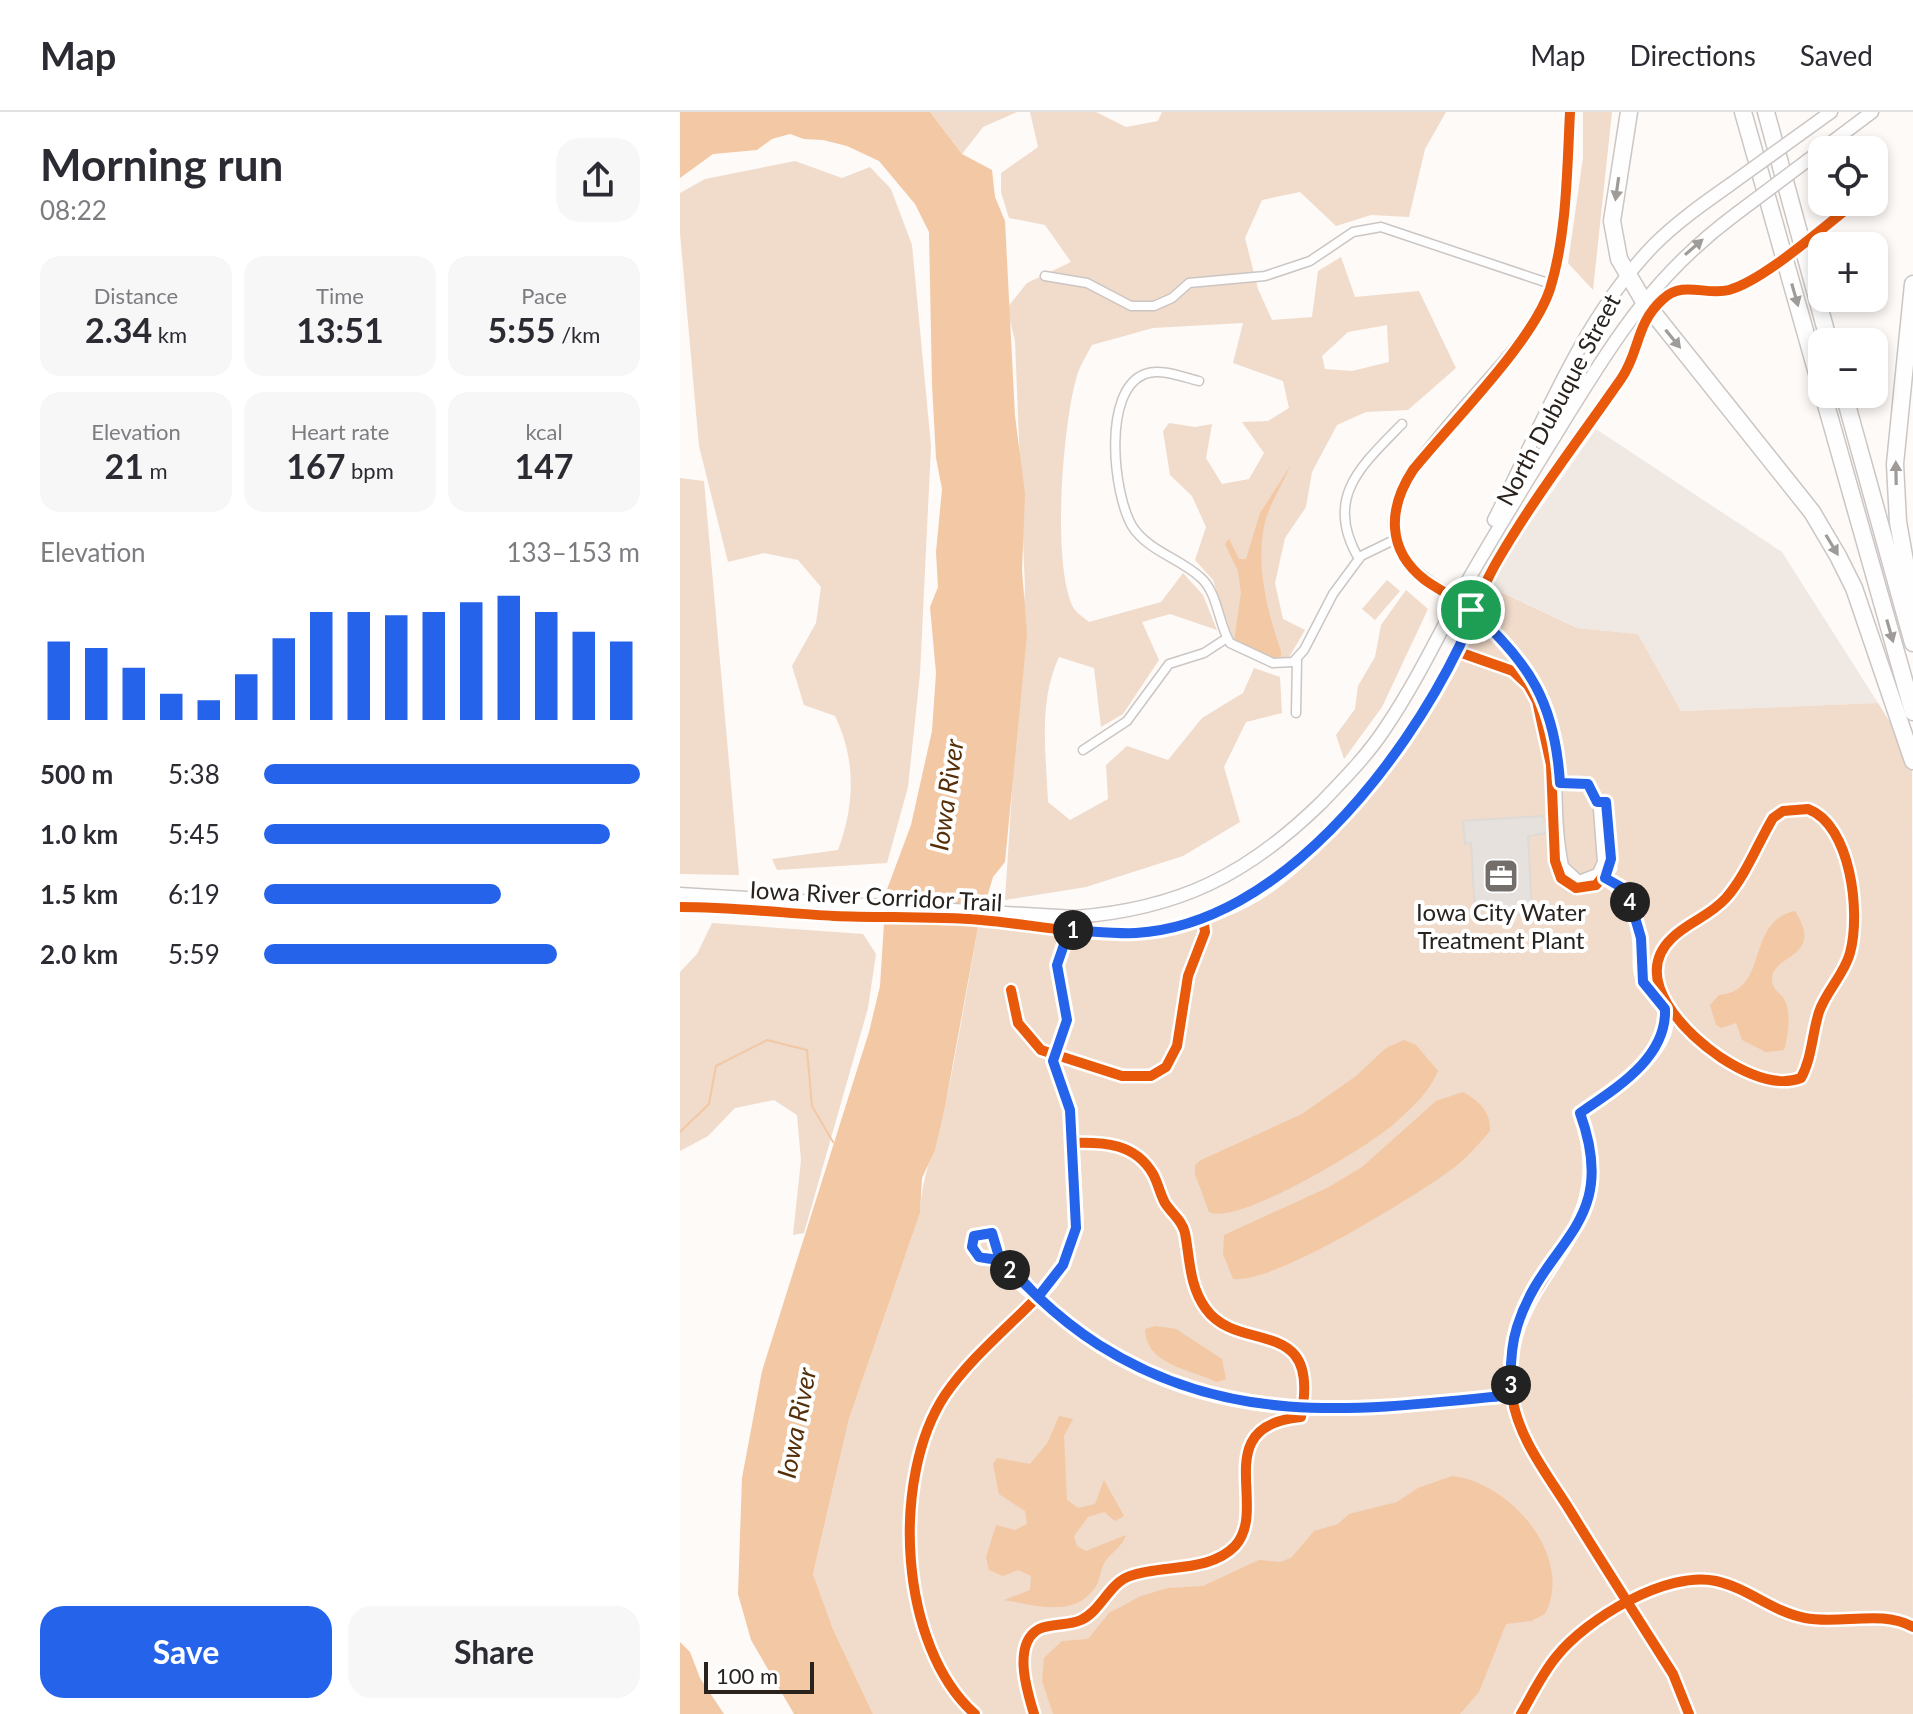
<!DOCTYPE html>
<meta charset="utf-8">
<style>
body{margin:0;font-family:Lato,sans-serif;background:#f7f7f7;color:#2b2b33;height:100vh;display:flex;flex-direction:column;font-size:30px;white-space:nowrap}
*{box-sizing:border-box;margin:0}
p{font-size:26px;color:#7c7c81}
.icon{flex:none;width:44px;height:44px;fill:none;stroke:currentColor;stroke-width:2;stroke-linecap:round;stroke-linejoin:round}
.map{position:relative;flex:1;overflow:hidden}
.details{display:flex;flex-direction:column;background:#fff;width:680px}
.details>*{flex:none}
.fabs{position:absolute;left:1128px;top:24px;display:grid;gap:16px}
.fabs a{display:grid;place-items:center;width:80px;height:80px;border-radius:16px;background:#fff;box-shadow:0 4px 12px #0003;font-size:40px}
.scale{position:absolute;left:24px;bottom:20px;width:110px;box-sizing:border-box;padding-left:8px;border:4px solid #29221d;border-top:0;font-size:22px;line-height:28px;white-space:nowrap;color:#29221d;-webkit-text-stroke:6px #fff;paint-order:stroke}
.pin{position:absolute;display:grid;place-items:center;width:68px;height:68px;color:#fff;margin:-34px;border:4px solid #fff;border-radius:50%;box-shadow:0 2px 8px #0007}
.km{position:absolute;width:40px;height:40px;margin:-20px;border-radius:50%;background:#222;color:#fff;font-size:22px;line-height:40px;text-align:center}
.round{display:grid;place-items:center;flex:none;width:84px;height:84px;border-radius:24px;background:#f7f7f7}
.head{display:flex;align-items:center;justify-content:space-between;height:136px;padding:0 40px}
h1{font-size:44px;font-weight:700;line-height:60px}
.stats{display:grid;grid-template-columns:repeat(3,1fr);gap:12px;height:136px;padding:8px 40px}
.stats div{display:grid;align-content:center;border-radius:20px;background:#f7f7f7;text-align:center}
.stats b{font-size:34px;font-weight:700}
.stats small{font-size:22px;font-weight:400}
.stats p{font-size:22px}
.chart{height:224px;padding:16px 40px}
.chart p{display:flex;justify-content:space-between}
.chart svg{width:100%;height:144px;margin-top:8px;stroke:#2563eb;stroke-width:6}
.action{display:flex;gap:16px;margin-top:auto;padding:16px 40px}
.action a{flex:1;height:92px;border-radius:24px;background:#2563eb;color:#fff;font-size:32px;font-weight:700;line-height:92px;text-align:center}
.action a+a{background:#f7f7f7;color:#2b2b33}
ul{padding:0 40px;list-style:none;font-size:26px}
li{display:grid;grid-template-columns:128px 96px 1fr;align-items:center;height:60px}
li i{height:20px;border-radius:10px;background:#2563eb}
header{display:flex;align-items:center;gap:48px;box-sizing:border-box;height:112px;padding:0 40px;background:#fff;border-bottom:2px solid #e1e1e2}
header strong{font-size:38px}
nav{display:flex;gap:44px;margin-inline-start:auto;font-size:28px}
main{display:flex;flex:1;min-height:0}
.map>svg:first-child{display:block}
</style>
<header>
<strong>Map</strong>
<nav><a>Map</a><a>Directions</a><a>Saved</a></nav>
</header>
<main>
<section class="details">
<div class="head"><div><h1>Morning run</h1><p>08:22</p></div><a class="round"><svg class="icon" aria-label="share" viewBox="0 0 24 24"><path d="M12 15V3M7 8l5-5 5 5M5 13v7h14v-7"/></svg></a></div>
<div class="stats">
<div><p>Distance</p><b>2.34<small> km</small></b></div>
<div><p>Time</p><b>13:51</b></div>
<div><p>Pace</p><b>5:55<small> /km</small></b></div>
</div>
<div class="stats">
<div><p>Elevation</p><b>21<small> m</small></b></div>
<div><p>Heart rate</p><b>167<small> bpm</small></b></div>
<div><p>kcal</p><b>147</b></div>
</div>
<div class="chart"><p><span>Elevation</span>133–153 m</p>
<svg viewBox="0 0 160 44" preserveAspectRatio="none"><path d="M5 44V20M15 44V22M25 44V28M35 44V36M45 44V38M55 44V30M65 44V19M75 44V11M85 44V11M95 44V12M105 44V11M115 44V8M125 44V6M135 44V11M145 44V17M155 44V20"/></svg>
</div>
<ul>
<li><b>500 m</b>5:38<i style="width:100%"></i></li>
<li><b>1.0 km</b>5:45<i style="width:92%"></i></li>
<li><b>1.5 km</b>6:19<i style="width:63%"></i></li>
<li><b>2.0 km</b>5:59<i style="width:78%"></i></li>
</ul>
<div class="action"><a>Save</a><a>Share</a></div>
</section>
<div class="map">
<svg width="1233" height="1602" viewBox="0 0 1233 1602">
<rect width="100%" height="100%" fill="#fdfaf8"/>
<!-- built -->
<polygon fill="#efe8e3" points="916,317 1102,440 1198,591 1001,599 958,522 897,516 822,480 805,501 797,495 815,461"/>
<!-- green -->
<g fill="#f1dbca" fill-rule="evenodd">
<polygon points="250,0 337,0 303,15 282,42"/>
<path d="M350 0H416L446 15 478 9 482 0H766L745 37 729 105 691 103 656 114 620 80 582 88 565 126 578 177 592 208 632 205 638 159 661 145 675 185 739 179 776 256 728 298 686 300 657 313 632 360 626 395 605 426 595 471 603 507 625 518 608 547 554 530 533 468 515 448 526 415 512 384 490 363 483 319 489 311 515 315 532 312 526 346 542 372 569 367 584 341 562 310 588 309 609 296 603 269 553 251 563 211 473 216 412 233C406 244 399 255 396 267 383 315 372 447 392 493 394 499 403 505 409 510L481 490 503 461 523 483 537 518 490 502 462 510 479 548 443 602 421 615 414 556 379 545C358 590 366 642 368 690L390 708 428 687 426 653 447 634 488 648 522 606 563 581 574 556 600 565 602 601 566 610 544 655 560 710 503 744 406 775 325 788 345 476 335 229 327 196 347 171 391 150 365 113 329 106 321 80V61L358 35ZM707 213 709 250 672 259 645 257 642 244 668 220Z"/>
<polygon points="903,0 932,0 913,178 888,151 903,46"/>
<path d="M115 49 162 66 190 55 211 77 232 133 251 334 240 562 228 675 207 751 97 758 92 747 158 738C175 693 176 647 155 604L124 593 112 554 136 511 141 475 118 448 84 441 48 450 19 334 0 121V81L25 67Z"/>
<polygon points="0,366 24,369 59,763 0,762"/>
<polygon points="707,468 720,479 695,508 682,497"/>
<polygon points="726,478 748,497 702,595 664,647 656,623 675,597 678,574 695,545 701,513"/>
<path d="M821 480 897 516 958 522 1001 599 1198 591 1232 645 1233 1602H193L153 1517 133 1462 169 1307 240 1101C242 1062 255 1037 264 999 277 938 287 877 298 815L457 824 516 811 585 776 615 753 696 664 725 624 791 498 798 504Z"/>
<polygon points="32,811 183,822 196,842 188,896 124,1121 113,1123 121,1048 117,1003 94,988 55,996 28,1024 0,1039 0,860 17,842"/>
</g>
<!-- water -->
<g fill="#f2c8a5">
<polygon points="0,0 250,0 282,42 312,58 315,85 325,109 335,304 345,382 342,458 347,522 325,750 313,765 298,815 265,995 255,1038 242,1066 240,1101 169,1307 133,1462 153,1517 193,1602 114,1602 71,1528 58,1482 62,1366 82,1259 189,920 200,874 206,780 231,713 252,619 256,561 250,495 258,475 256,440 262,377 256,346 252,272 249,120 235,92 199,49 167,34 143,28 124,27 110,22 92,27 77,38 33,42 0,66"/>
<path d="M611 353C603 371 590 391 585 410 575 452 587 499 601 539V545L589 547 554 530 561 481 558 459 545 432 549 427 559 447H566L580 401Z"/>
<path d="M1115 799C1145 846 1093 842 1092 866 1091 877 1100 880 1104 887 1112 900 1108 925 1104 938L1086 940 1062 928 1056 911 1041 916 1036 913 1030 893 1039 883C1091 879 1064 810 1115 799Z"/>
<path d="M724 928 736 933 758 959C749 980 733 995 715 1011 691 1033 557 1115 529 1100L515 1062V1053L521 1048 622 1002 676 964 706 936Z"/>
<path d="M783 980C799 989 811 1000 810 1019 798 1033 786 1047 771 1058 733 1085 597 1171 553 1167L543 1142 544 1123 649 1075 682 1055 756 989Z"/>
<path d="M476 1214 496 1217 542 1247 546 1267 537 1270C510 1257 466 1253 465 1217Z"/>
<path d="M379 1304 393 1307 384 1324 387 1388 398 1396 415 1392 424 1368 444 1404 435 1409 424 1400 408 1405 394 1424 397 1434 406 1439 446 1423C442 1435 433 1439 426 1448 420 1456 421 1469 414 1477 393 1506 354 1493 324 1488L350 1478 351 1464 338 1458 323 1464 309 1458 306 1445 316 1413 335 1418 347 1412 345 1399 319 1382 313 1352 317 1346 350 1352 368 1330Z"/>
<path d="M772 1364C830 1370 895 1445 865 1502L851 1509 826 1512 799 1580 780 1602H373L362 1569 364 1546 382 1529 408 1527 429 1501 461 1484 488 1476 523 1474 579 1448 600 1450 611 1446 634 1419 658 1412 669 1402 717 1390 738 1376Z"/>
<polygon points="0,1530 10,1540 20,1566 44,1602 0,1602"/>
</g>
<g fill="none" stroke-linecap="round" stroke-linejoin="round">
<!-- stream -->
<polyline stroke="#f2c8a5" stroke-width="2" points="0,1020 29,992 36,954 87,928 127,938 132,994 153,1030"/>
</g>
<!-- building -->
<polygon fill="#e6e1dd" stroke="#dedad6" stroke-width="2" points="862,704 869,713 866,721 848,724 852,802 810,805 809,797 795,798 791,731 785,732 783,709"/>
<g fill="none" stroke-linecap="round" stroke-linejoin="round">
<defs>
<g id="minor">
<polyline points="365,164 407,171 451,194 474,194 492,186 509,171 585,164 630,149 673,120 701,115 871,172"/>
<path d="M519 269C503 265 480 256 465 262 422 278 433 381 452 414 468 439 499 446 520 465 538 480 538 511 550 531L593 551 613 550 624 538 653 482 681 444 716 427"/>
<path d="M679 447C643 386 681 354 722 312"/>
<polyline points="616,601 617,548"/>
<polyline points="403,638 447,609 489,552 524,541 547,526"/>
<path d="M880 671 908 672 917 684 922 750 917 761 899 768 884 754C868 676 894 616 839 545 823 524 799 501 777 487 748 467 717 453 713 413 709 351 836 252 864 191 890 135 886 61 890 0"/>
</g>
<g id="secondary">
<polyline points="1119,23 1151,0"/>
<polyline points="1128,48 1192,0"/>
<path d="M814 408C861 316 901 208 974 133 997 110 1024 91 1051 72"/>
<path d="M0 782 395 805C499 797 567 763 641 691 663 668 686 645 704 618 736 571 760 520 787 470 818 416 851 363 884 309 937 224 974 163 1056 102"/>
</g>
<g id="motorway">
<polyline points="949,0 932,109 939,147 963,188 1132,400 1158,444 1174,476 1233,649"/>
<polyline points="1063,0 1142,279"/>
<polyline points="1086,0 1149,230"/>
<polyline points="1233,172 1215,352 1218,410 1233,494"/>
<polyline points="1143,282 1233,600"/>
<polyline points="1164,282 1233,531"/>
</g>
</defs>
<!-- minor casing -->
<use href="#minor" stroke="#cbc6c3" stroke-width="11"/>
<!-- secondary casing -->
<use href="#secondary" stroke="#cbc6c3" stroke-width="15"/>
<!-- motorway casing -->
<use href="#motorway" stroke="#cbc6c3" stroke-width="19"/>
<!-- minor -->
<use href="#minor" stroke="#fffefe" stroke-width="8"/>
<!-- secondary -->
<use href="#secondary" stroke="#fffefe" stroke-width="12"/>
<!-- motorway -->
<use href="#motorway" stroke="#fffefe" stroke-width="16"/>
<defs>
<g id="secondary-bridge">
<polyline points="1051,72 1119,23"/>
<polyline points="1056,102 1128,48"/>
</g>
</defs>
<!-- secondary-bridge casing -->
<use href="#secondary-bridge" stroke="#cbc6c3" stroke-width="15" stroke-linecap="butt"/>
<!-- secondary-bridge -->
<use href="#secondary-bridge" stroke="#fffefe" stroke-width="12"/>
<defs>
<g id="cycleway">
<path d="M791 498C777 486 760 479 745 468 706 438 708 396 733 358 770 312 853 230 870 177 887 122 887 58 890 0"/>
<polyline points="776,539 833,559 848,573 857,589 871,653 875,749 881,766 896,776 916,773 930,756 926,690 917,690"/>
<path d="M1128 697C1171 713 1181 801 1170 841 1164 863 1146 879 1139 900 1132 922 1132 946 1121 966 1095 976 1063 960 1040 945 1007 922 949 867 992 826 1008 810 1030 804 1046 786 1066 763 1077 733 1093 706L1103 699Z"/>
<path d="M925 766C957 785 961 817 960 852 960 873 975 878 983 895 1003 933 926 984 900 1001 947 1133 814 1162 832 1284 838 1326 867 1362 889 1397 923 1452 958 1507 993 1562L1009 1602"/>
<path d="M0 795C52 795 103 801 154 804 203 806 252 804 301 808 361 813 425 829 485 816 520 808 556 796 585 776 650 732 753 602 781 530 792 501 803 473 819 446 856 383 900 326 941 267 960 240 955 212 983 187 1003 168 1026 184 1049 178 1085 168 1144 114 1176 90"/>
<polyline points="331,878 338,911 361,938 442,964 471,964 486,955 497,934 508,864 525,820 523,805"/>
<path d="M320 1148 299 1145 292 1135 294 1124 312 1121C318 1130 316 1141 321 1149 333 1168 366 1193 384 1208 523 1320 667 1300 831 1283"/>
<path d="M295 1602C219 1535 210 1366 265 1283 293 1242 336 1209 370 1172L383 1153 396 1116V1101L390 998 373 949 387 908 377 853 389 818"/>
<path d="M354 1602C347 1579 332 1532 359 1517 372 1511 388 1514 401 1508 421 1499 429 1471 450 1464 483 1452 529 1461 555 1434 590 1396 527 1314 621 1305 642 1201 559 1243 526 1197 509 1174 510 1147 505 1121 502 1108 492 1102 485 1091 480 1082 478 1071 473 1062 455 1031 424 1030 392 1031"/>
<path d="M841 1602C852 1583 862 1562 876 1545 906 1507 987 1458 1036 1469 1068 1476 1093 1500 1125 1506 1160 1513 1202 1497 1233 1515"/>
</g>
</defs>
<!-- cycleway casing -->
<use href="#cycleway" stroke="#fff" stroke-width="15"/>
<!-- cycleway -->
<use href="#cycleway" stroke="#e8590c" stroke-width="10"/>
</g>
<!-- one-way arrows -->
<defs><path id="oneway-solid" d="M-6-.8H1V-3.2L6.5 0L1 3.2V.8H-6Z" transform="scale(2)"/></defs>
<g fill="#9f9b99">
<use href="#oneway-solid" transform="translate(937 77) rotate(98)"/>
<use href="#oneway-solid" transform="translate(1014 135) rotate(-41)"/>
<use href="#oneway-solid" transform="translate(1115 183) rotate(74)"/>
<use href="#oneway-solid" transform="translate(993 227) rotate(51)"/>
<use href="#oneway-solid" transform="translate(1216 361) rotate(-91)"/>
<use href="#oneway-solid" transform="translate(1152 433) rotate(59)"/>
<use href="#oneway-solid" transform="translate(1210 519) rotate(74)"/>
</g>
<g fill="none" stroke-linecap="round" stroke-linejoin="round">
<defs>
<path id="route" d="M791 498C786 509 785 522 780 533 723 651 599 813 456 821 435 822 411 819 389 818L377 853 387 908 373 949 390 998 396 1116 383 1153 358 1185 320 1148 312 1121 294 1124 292 1135 299 1145C306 1147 316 1146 322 1150 335 1159 346 1173 357 1184 376 1202 397 1219 419 1233 552 1317 683 1298 831 1283 830 1261 830 1237 837 1215 864 1127 941 1114 900 1001 936 976 987 946 985 897L963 870 961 826 951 792 941 775 925 766 931 747 926 690H917L908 672 880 671C875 591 850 551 791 498"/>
</defs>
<!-- route casing -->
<use href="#route" stroke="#fff" stroke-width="16"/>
<!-- route -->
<use href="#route" stroke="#2563eb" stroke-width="10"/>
</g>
<!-- icons -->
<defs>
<symbol id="office-square" viewBox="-11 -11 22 22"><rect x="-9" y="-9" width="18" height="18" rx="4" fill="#736e6a" stroke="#fff"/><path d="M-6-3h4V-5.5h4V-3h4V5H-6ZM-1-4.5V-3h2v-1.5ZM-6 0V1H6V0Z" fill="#fff"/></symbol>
</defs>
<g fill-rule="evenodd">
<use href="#office-square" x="801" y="744" width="40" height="40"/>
</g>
<g text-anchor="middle" stroke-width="8" stroke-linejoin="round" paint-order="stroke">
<!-- street labels -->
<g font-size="24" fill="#29221d" stroke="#fff">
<text transform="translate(879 288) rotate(-62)" y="8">North Dubuque Street</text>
<text transform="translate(196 785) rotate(3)" y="8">Iowa River Corridor Trail</text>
</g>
<!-- poi labels -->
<g font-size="24" fill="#29221d" stroke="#fff">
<text x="821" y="809">Iowa City Water<tspan x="821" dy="28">Treatment Plant</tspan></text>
</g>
<!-- water labels -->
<g font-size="26" font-style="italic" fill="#552f09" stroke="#fff">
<text transform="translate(267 683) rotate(-82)" y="9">Iowa River</text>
<text transform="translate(117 1311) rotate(-79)" y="9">Iowa River</text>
</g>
</g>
</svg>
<div class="fabs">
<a><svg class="icon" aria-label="locate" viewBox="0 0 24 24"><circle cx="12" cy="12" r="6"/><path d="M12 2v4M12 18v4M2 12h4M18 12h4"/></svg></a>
<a>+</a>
<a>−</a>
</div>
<div class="scale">100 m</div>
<div class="pin" style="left:791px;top:498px;background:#1e9e55"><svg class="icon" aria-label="arrive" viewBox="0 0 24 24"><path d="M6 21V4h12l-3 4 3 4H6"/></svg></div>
<b class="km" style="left:393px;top:818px">1</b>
<b class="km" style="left:330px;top:1158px">2</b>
<b class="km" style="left:831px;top:1273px">3</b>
<b class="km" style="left:950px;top:790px">4</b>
</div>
</main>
